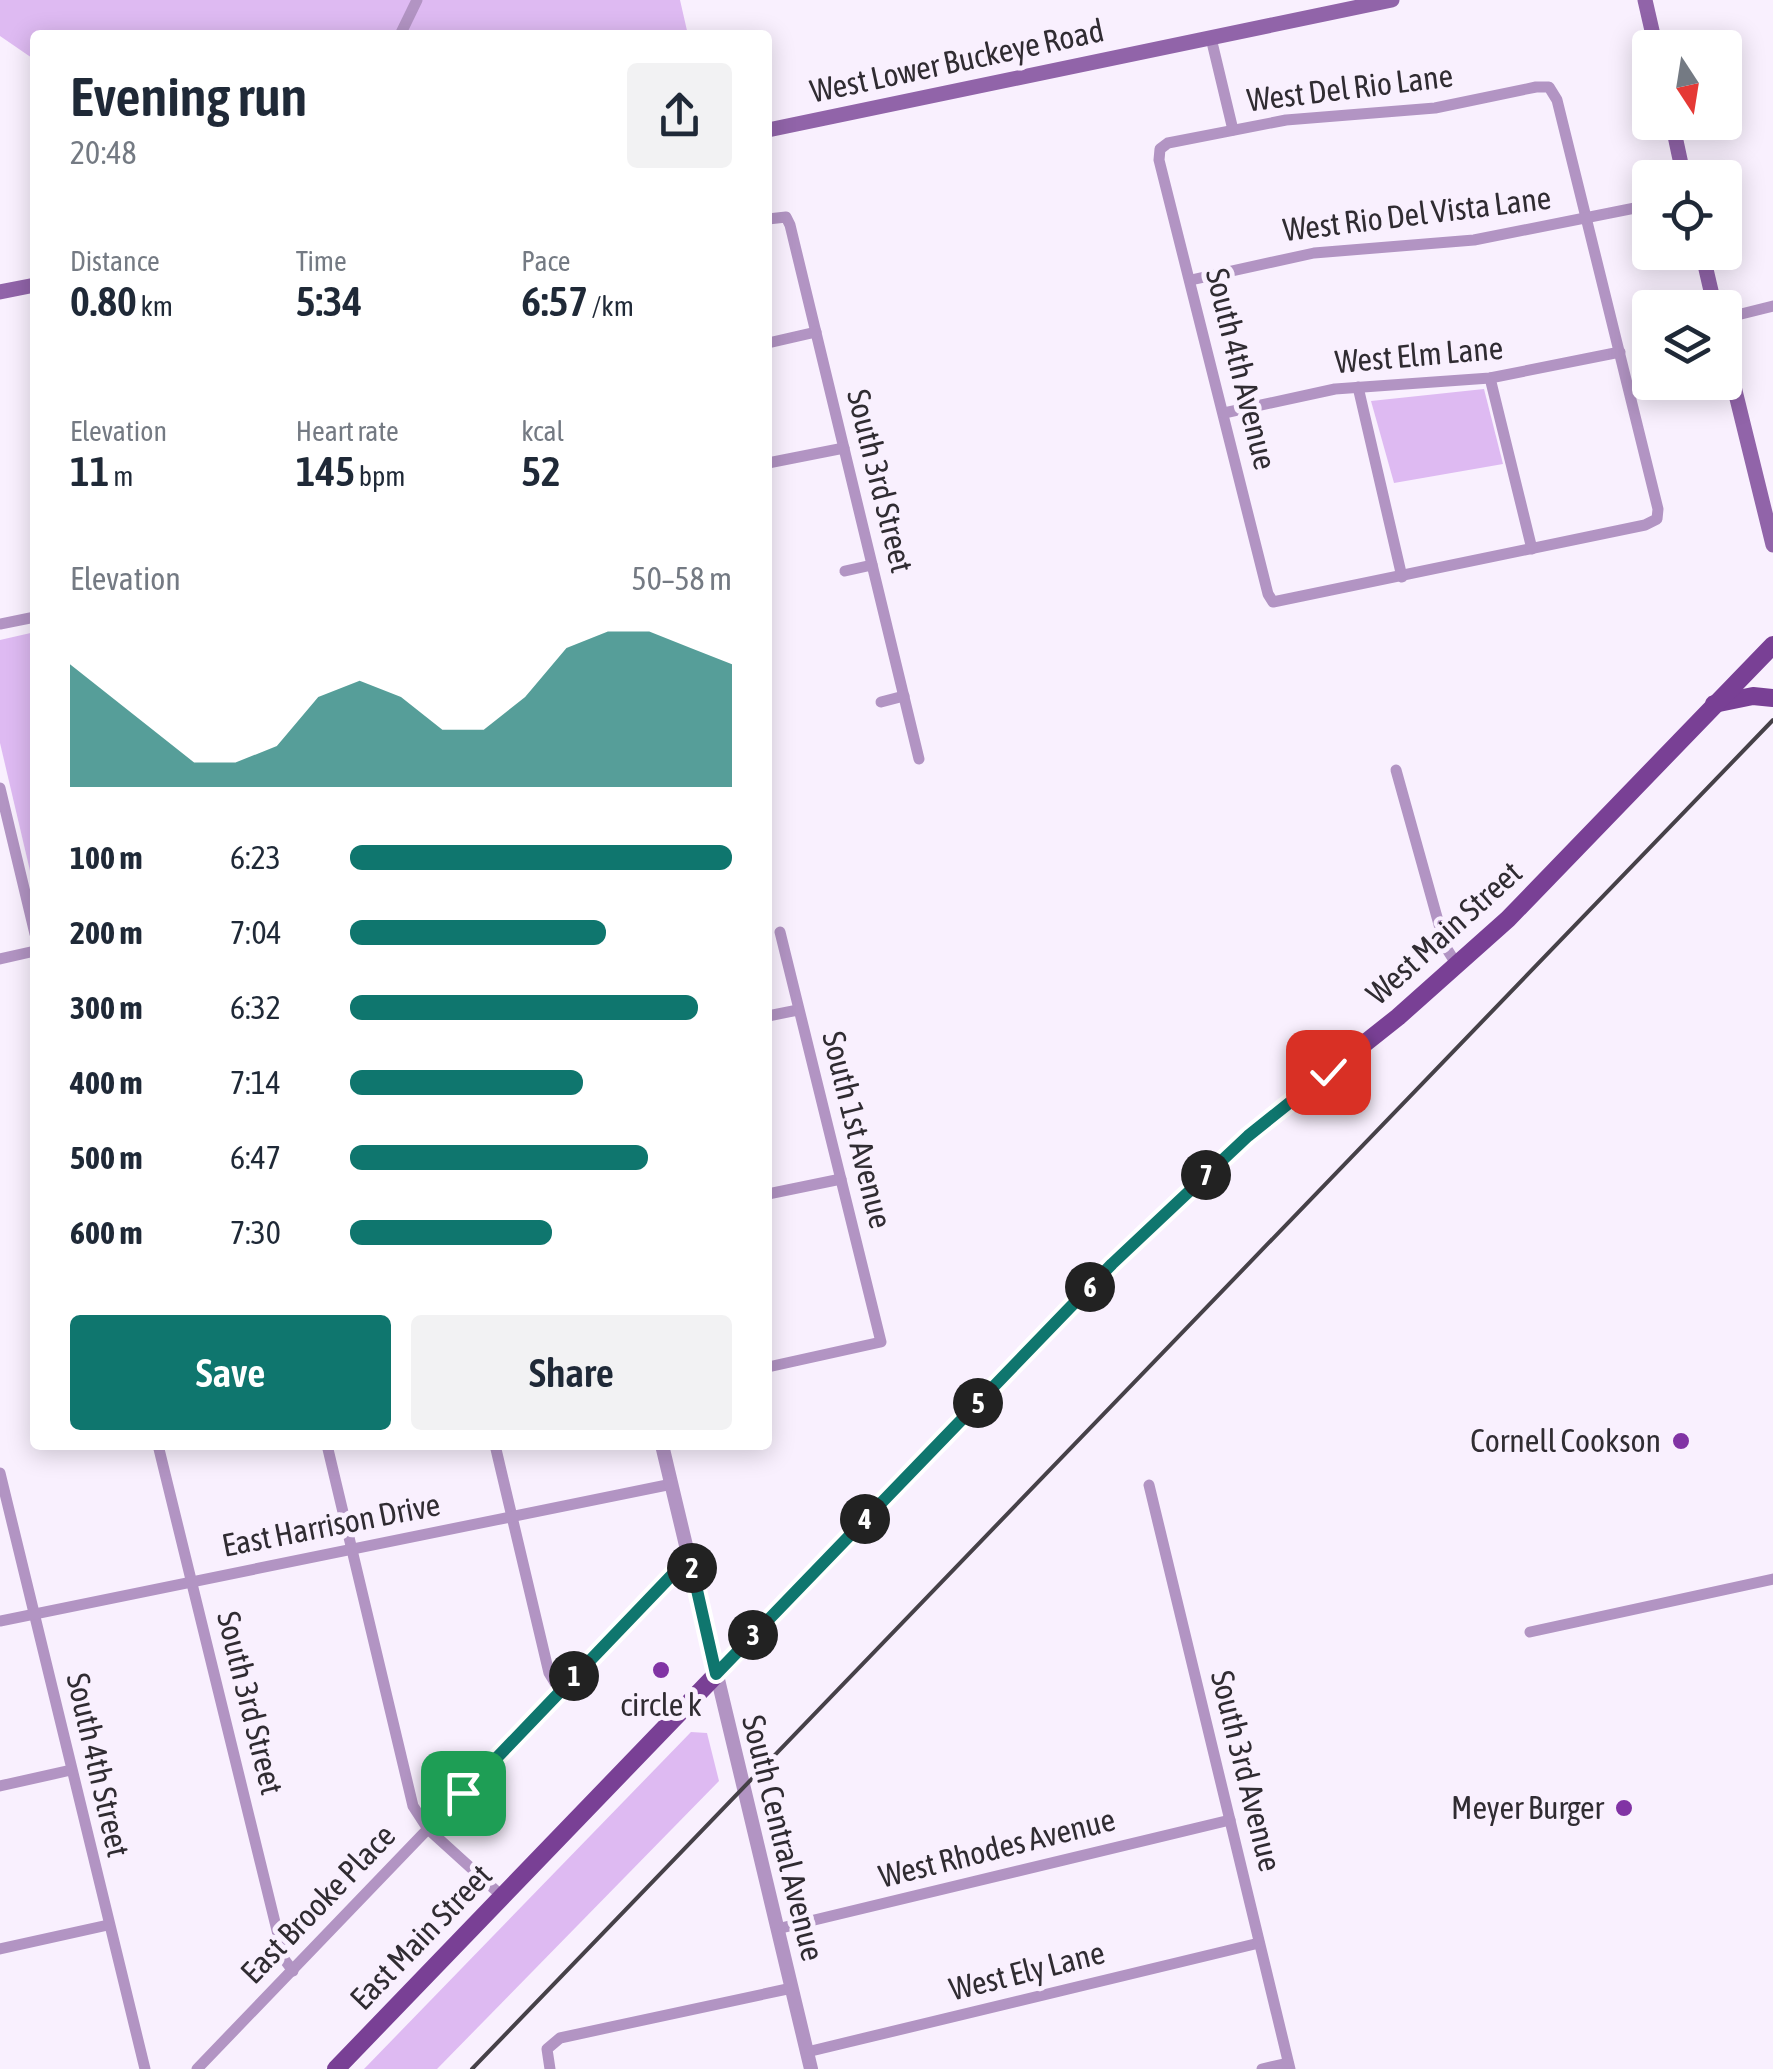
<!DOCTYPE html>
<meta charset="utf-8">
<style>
body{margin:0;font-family:"Asap Condensed",sans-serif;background:#f2f2f3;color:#1f2937;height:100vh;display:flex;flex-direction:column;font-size:38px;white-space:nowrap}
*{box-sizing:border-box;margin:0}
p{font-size:32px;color:#747a83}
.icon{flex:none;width:55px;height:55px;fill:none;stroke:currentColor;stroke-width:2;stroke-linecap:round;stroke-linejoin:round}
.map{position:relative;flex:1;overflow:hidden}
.side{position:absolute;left:30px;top:30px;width:742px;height:1420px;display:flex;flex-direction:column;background:#fff;border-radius:10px;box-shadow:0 5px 25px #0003}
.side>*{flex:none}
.needle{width:65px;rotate:168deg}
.buttons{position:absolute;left:1632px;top:30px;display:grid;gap:20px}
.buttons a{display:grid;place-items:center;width:110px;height:110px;border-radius:10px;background:#fff;box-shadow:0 5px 25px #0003;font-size:50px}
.pin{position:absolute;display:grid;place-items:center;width:85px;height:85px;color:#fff;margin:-42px;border-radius:20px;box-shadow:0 5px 15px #0006}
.km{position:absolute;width:50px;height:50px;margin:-25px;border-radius:50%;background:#222;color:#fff;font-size:28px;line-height:50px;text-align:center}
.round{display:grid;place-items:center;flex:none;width:105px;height:105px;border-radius:10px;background:#f2f2f3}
.head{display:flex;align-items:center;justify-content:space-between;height:170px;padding:0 40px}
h1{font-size:55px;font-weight:600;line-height:75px}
.metrics{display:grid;grid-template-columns:repeat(3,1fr);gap:15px;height:170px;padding:10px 40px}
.metrics div{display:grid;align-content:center}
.metrics b{font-size:42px;font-weight:600}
.metrics small{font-size:28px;font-weight:400}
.metrics p{font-size:28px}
.chart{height:280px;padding:20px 40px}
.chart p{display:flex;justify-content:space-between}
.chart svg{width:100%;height:180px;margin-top:10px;fill:#0f766e;opacity:.7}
.primary-button{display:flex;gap:20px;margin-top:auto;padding:20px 40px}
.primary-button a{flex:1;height:115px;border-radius:10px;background:#0f766e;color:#fff;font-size:40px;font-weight:600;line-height:115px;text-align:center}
.primary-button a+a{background:#f2f2f3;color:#1f2937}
ul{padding:0 40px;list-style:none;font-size:32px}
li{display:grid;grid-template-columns:160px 120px 1fr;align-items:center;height:75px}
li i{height:25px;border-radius:12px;background:#0f766e}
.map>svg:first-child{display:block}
</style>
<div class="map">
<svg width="1773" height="2069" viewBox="0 0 1773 2069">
<rect width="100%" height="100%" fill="#f9f0fe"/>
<!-- green -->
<g fill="#debaf2">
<polygon points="0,0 680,0 688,35 35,35 35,60 0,36"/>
<polygon points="1484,389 1503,464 1394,483 1371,401"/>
<polygon points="35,632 35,892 0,743 0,640"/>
<polygon points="691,1732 707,1733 719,1781 437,2069 364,2069"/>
</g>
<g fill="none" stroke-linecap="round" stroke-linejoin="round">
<!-- minor -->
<g stroke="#b294c3" stroke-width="11">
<polyline points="400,35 417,0"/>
<polyline points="1211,38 1233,130"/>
<polygon points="1536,87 1549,87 1557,100 1658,509 1657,519 1645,525 1273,602 1268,594 1159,160 1160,149 1168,143 1286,120 1435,108"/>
<polyline points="768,219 786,217 790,225 919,759"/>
<polyline points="1191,280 1314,253 1474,240 1650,205"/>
<polyline points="1725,318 1773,306"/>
<polyline points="768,343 816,332"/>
<polyline points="1490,378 1532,549"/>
<polyline points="1358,387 1402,577"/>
<polyline points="1224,413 1335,389 1490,378 1620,352"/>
<polyline points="768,463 844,448"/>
<polyline points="845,571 872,565"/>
<polyline points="0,624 35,617"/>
<polyline points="881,702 904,696"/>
<polyline points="1396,770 1445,946 1457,965"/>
<polyline points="0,788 35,934"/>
<polyline points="0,959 35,951"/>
<polyline points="768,1016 798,1010"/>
<polyline points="768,1194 841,1179"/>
<polyline points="768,1367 881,1342 780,932"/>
<polyline points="158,1445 284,1959 293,1971"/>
<polyline points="327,1445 413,1806 428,1829 503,1897"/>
<polyline points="495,1445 549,1673 560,1691"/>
<polyline points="0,1473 145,2069"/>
<polyline points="1149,1485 1290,2069"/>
<polyline points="0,1621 672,1484"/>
<polyline points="1530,1632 1773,1579"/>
<polyline points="0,1786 71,1770"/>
<polyline points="777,1929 1230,1820"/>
<polyline points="0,1949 108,1925"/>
<polyline points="807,2052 1259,1943"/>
<polyline points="197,2069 672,1575 691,1568"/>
<polyline points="550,2069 547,2049 560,2038 792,1988"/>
<polyline points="1262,2069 1288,2063"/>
</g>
<!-- tertiary -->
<polyline stroke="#b294c3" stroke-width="14" points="662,1445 811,2069"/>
<!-- secondary -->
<g stroke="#9164a9" stroke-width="15">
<polyline points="1645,0 1656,48"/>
<polyline points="1672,122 1684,178"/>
<polyline points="768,130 1392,0"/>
<polyline points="1702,252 1715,308"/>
<polyline points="0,292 35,285"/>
<polyline points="1725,350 1773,545"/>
</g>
<!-- primary -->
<g stroke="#794095" stroke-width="18">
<polyline points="1714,704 1753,696 1773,698"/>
<polyline points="336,2069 1112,1264 1248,1136 1398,1017 1508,919 1773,645"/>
</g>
<!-- rail -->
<polyline stroke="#464148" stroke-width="4" points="472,2069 1773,720"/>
</g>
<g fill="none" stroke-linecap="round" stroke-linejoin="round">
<defs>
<polyline id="route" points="463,1793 672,1575 692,1568 716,1674 1112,1264 1248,1136 1328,1072"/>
</defs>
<!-- route casing -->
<use href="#route" stroke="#fff" stroke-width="20"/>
<!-- route -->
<use href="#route" stroke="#0f766e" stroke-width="12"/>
</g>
<!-- markers -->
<g fill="#8133a4" stroke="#f9f0fe" stroke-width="4">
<circle cx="1681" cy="1441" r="10"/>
<circle cx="661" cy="1670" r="10"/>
<circle cx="1624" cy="1808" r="10"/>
</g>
<g text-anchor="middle" stroke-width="10" stroke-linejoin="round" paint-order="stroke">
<!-- street labels -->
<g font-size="32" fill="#302c32" stroke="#f9f0fe">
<text transform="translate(957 61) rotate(-12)" y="11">West Lower Buckeye Road</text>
<text transform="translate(1350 88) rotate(-7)" y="11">West Del Rio Lane</text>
<text transform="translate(1417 214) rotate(-7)" y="11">West Rio Del Vista Lane</text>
<text transform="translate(1419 355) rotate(-5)" y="11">West Elm Lane</text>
<text transform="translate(1241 369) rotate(76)" y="11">South 4th Avenue</text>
<text transform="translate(880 481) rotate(76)" y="11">South 3rd Street</text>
<text transform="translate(1444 933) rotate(-42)" y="11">West Main Street</text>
<text transform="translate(857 1130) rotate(76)" y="11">South 1st Avenue</text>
<text transform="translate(331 1525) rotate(-11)" y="11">East Harrison Drive</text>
<text transform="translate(250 1703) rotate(76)" y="11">South 3rd Street</text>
<text transform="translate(98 1765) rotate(77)" y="11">South 4th Street</text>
<text transform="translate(1246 1771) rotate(76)" y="11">South 3rd Avenue</text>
<text transform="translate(783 1838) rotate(76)" y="11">South Central Avenue</text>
<text transform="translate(997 1848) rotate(-14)" y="11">West Rhodes Avenue</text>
<text transform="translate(318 1904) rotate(-46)" y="11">East Brooke Place</text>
<text transform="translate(421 1937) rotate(-46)" y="11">East Main Street</text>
<text transform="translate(1027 1971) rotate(-14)" y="11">West Ely Lane</text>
</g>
<!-- poi labels -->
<g font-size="32" fill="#302c32" stroke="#f9f0fe" text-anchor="end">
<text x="1661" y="1452">Cornell Cookson</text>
<text x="661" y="1716" text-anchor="middle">circle k</text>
<text x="1604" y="1819">Meyer Burger</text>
</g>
</g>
</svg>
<div class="buttons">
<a><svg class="needle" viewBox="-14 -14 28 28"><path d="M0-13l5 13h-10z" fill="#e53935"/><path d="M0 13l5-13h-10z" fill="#747a83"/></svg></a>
<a><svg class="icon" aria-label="locate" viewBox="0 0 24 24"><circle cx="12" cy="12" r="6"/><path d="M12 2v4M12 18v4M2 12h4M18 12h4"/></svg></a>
<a><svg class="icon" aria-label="layers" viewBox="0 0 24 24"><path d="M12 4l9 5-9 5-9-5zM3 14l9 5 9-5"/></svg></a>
</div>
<div class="pin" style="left:463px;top:1793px;background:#1e9e55"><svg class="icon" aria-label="arrive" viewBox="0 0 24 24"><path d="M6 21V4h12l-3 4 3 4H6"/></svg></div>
<div class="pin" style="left:1328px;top:1072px;background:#d93025"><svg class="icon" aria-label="check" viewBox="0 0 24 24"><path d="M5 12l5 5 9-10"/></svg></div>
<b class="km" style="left:574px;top:1676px">1</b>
<b class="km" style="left:692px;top:1568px">2</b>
<b class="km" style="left:753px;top:1635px">3</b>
<b class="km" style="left:865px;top:1519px">4</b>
<b class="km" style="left:978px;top:1403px">5</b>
<b class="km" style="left:1090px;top:1287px">6</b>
<b class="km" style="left:1206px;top:1175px">7</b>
<section class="side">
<div class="head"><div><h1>Evening run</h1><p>20:48</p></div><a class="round"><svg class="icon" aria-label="share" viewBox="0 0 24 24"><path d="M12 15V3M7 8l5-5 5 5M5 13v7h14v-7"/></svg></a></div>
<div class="metrics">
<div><p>Distance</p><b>0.80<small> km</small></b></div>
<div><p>Time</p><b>5:34</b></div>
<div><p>Pace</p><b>6:57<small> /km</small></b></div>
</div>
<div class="metrics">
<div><p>Elevation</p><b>11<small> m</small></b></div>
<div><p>Heart rate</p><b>145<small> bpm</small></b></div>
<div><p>kcal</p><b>52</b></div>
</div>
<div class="chart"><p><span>Elevation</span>50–58 m</p>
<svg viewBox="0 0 160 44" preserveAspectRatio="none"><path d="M0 44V14L10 22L20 30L30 38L40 38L50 34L60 22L70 18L80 22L90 30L100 30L110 22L120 10L130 6L140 6L150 10L160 14V44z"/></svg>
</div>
<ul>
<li><b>100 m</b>6:23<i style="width:100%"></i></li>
<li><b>200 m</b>7:04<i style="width:67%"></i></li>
<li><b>300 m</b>6:32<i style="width:91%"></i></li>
<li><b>400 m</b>7:14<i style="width:61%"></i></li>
<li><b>500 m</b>6:47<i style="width:78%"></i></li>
<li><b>600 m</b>7:30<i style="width:53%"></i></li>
</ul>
<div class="primary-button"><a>Save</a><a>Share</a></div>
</section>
</div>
